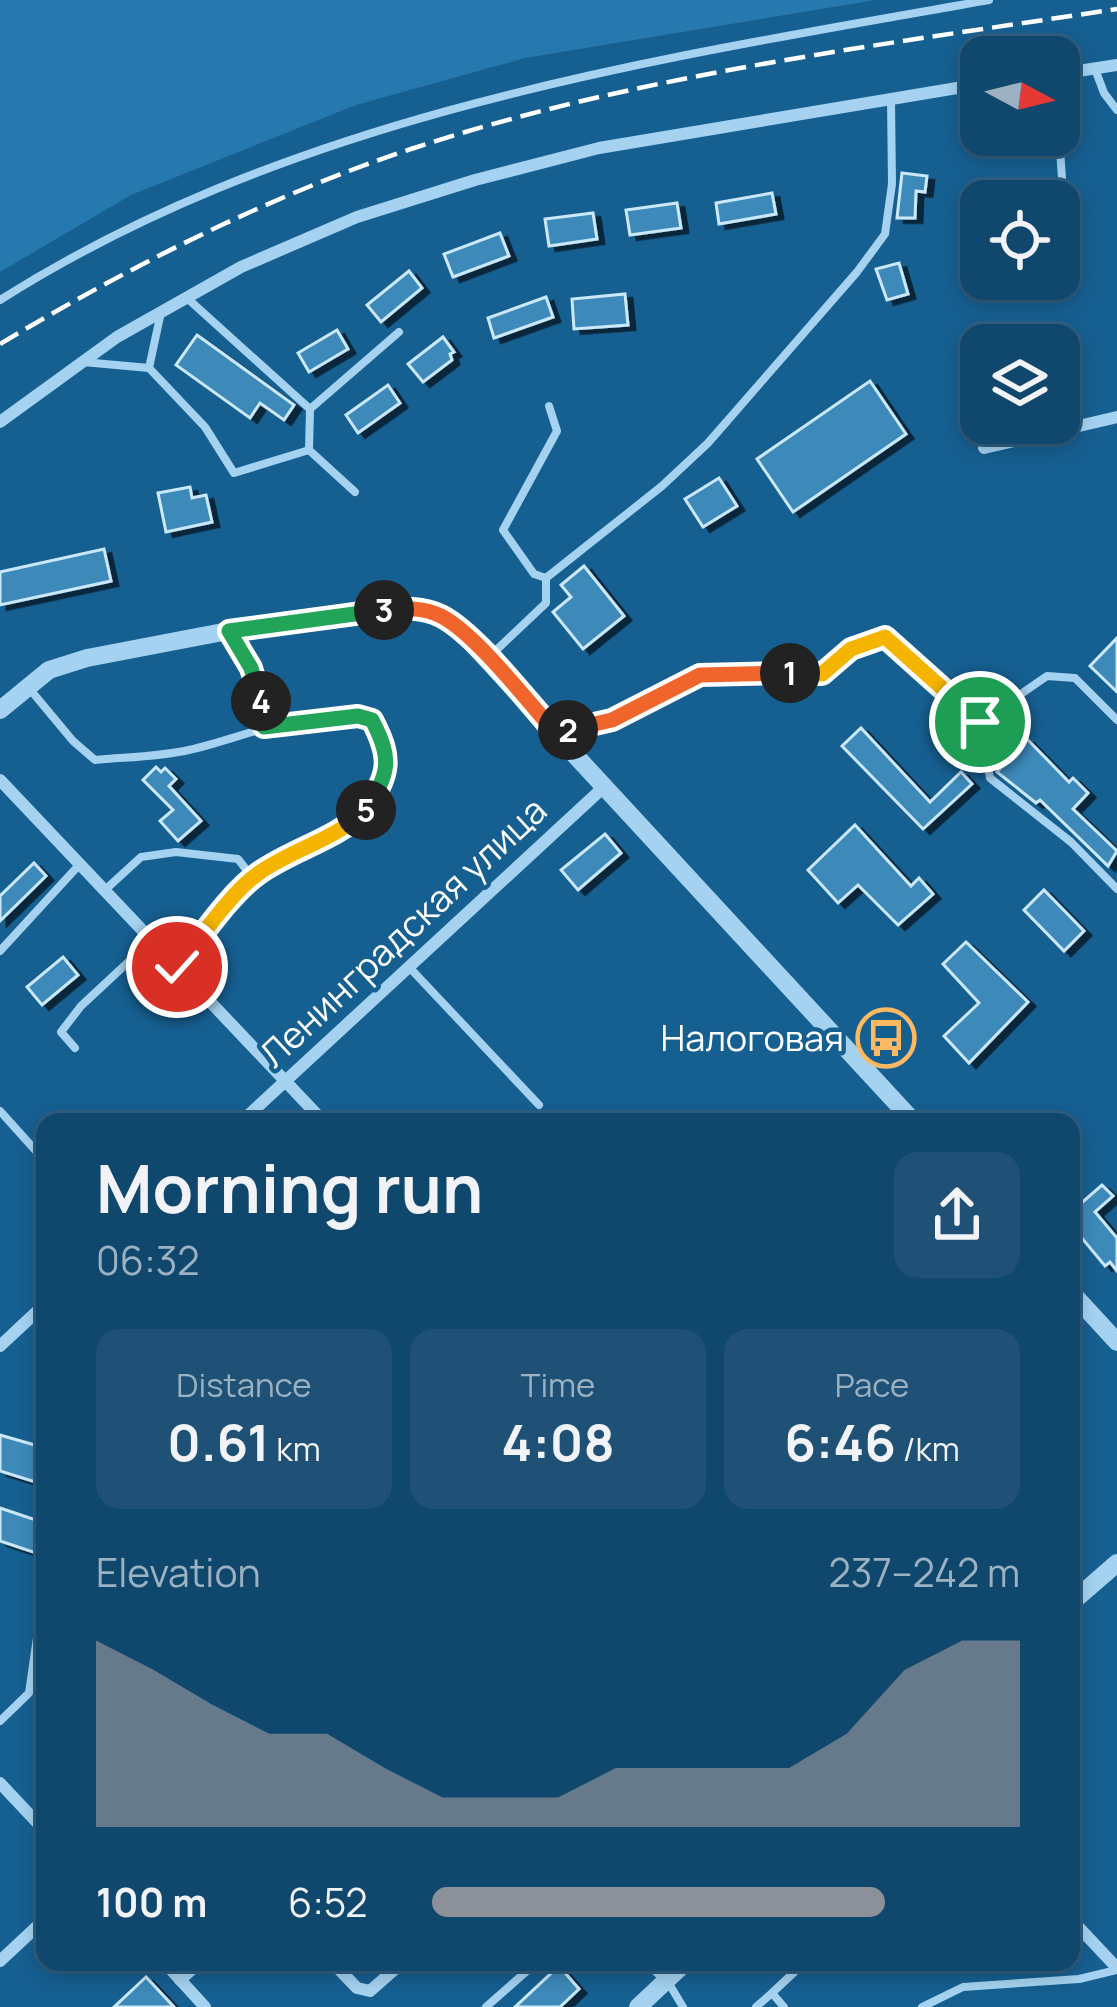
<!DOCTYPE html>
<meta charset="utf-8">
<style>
body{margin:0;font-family:Manrope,sans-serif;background:#1e5175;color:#f1f3f6;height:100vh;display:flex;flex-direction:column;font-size:45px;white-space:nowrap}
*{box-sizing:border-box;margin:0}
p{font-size:39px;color:#9cb2c2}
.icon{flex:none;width:66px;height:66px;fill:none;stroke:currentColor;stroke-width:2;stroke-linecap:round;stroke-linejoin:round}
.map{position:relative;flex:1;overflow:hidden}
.drawer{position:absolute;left:36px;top:1113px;width:1044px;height:858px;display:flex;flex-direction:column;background:#10476d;border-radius:24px;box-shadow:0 6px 18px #0003,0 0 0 3px #305f80}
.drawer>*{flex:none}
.needle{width:78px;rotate:97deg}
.fabs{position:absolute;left:960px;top:36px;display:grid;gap:24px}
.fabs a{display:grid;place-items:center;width:120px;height:120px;border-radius:24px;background:#10476d;box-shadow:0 6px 18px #0003,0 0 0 3px #305f80;font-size:60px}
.pin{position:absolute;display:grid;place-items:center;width:102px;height:102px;color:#fff;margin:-51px;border:6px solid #fff;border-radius:50%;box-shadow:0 3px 12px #0007}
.km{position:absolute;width:60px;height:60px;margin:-30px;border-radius:50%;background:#222;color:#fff;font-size:33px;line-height:60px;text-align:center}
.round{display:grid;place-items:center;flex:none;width:126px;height:126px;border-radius:24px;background:#1e5175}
.summary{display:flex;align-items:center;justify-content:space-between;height:204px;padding:0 60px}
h1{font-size:66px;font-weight:700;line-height:90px}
.metrics{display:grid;grid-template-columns:repeat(3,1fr);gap:18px;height:204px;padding:12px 60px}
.metrics div{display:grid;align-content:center;border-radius:24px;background:#1e5175;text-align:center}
.metrics b{font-size:51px;font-weight:700}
.metrics small{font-size:33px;font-weight:400}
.metrics p{font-size:33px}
.chart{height:336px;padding:24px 60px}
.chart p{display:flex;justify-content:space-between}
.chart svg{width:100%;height:216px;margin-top:12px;fill:#8c9099;opacity:.7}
ul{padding:0 60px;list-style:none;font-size:39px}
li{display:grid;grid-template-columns:192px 144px 1fr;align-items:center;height:90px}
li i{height:30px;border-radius:15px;background:#8c9099}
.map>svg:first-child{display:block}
</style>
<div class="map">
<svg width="1117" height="2007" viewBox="0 0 1117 2007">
<defs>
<filter id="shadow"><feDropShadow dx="7" dy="4.5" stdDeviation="0" flood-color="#0009"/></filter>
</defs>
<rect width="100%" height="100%" fill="#165f91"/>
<!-- green -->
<polygon fill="#2579ae" points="0,0 875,0 525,58 356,105 131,195 0,272"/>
<!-- building -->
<g fill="#3e89b9" stroke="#cbe8fb" stroke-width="3" filter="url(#shadow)">
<polygon points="902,173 927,176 925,192 916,191 915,218 897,218"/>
<polygon points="772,193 776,214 719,224 716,203"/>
<polygon points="677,203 681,228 630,235 626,210"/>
<polygon points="593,213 597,239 549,246 545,219"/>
<polygon points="500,233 509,256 453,277 444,254"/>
<polygon points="899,263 908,294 887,300 876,269"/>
<polygon points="409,271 422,288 381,322 367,305"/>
<polygon points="625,294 628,325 574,329 572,299"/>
<polygon points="546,297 553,317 494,338 488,318"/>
<polygon points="337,330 348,349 309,372 298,353"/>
<polygon points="197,335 294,405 284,420 260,403 250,418 176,365"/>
<polygon points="443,337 454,352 450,354 452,360 423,382 408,364"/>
<polygon points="870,381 906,434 793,512 757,459"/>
<polygon points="388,385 400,403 358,433 346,415"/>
<polygon points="719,478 737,506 703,527 685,499"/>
<polygon points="190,487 192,498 206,495 212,522 166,532 158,493"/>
<polygon points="104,549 111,581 0,605 0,572"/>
<polygon points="584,566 624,616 583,649 553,612 571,597 561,585"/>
<polygon points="1117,638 1117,692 1090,666"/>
<polygon points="861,728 930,802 961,772 972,784 923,829 842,746"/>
<polygon points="1027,739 1069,782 1073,778 1088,793 1073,809 1117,851 1108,866 1040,800 1036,803 997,772"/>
<polygon points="156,767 161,772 165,768 176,779 169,786 201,821 178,841 160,821 173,810 143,780"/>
<polygon points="855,825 911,886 919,878 933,894 898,925 858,885 838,903 808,870"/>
<polygon points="605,834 621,853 578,890 561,870"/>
<polygon points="34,863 46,876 0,921 0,896"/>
<polygon points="1044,890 1084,931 1064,951 1024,910"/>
<polygon points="966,942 1028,1002 969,1063 944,1036 979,1003 943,964"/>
<polygon points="63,957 78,975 42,1005 27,987"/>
<polygon points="1102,1185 1113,1196 1095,1212 1117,1238 1117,1271 1110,1262 1105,1266 1071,1225 1071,1212"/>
<polygon points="0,1435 45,1448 45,1485 0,1471"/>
<polygon points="0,1508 45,1523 45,1556 0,1541"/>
<polygon points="559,1966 579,1989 560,2007 515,2007"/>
<polygon points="146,1977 174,2007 114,2007"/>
</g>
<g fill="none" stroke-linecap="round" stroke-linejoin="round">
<!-- service -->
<g stroke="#a4d2f0" stroke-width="8">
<polyline points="1095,69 1104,93 1117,110"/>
<path d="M1008 285C1028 286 1046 289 1063 276L1066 237 1059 135"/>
<polyline points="188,299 310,409 309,450 355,492"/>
<path d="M0 300C296 113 650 60 989 0"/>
<polyline points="83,362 149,368 205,427 234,473 309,450"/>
<polyline points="149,368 161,312"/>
<polyline points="310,409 399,332"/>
<polyline points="546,578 534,574 503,530 557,431 549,406"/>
<polyline points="230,634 251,667 264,727"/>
<polyline points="489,657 546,603 546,578 662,486 708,443 857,272 885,234 892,184 891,101"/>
<path d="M28 687 73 741 95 760C126 757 158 757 189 750 245 737 313 705 372 720 423 819 316 831 257 874 227 896 202 937 178 966"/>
<polyline points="980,722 1047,676 1075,678 1117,720"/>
<polyline points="557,732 612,720 700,675 743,671 822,674 851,649 885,637 980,722 990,778 1071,842 1117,889"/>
<polyline points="105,890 141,857 176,852 238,859 252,877"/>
<polyline points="0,951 80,864"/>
<polyline points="409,967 539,1105"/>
<polyline points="75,1048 61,1032 81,1006 152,940"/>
<polyline points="0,1111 45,1161"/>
<polyline points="0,1721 29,1693 45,1582"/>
<polyline points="668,1982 683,2007"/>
<polyline points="772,1993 805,1962"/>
<polyline points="486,2007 537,1962"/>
<polyline points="756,2007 772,1993 784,2007"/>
<polyline points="922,2007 963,1987 1079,1979 1117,1970"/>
</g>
<!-- minor -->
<g stroke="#a4d2f0" stroke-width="12">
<polyline points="1059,74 1117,65"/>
<polyline points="0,422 117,337 241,267 357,217 475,180 599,148 981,84"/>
<polyline points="984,448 1117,417"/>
<polyline points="0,780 324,1122"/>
<polyline points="241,1122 606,785"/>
<polyline points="0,1346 45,1304"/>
<polyline points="0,1783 45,1831"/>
<polyline points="1071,1919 1117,1968"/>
<polyline points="0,1961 45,1919"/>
<polyline points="164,1962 205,2007"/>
<polyline points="332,1962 357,1988 370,1991 403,1962"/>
<polyline points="649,1962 667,1980"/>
<polyline points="180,1980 200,1962"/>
</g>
<!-- tertiary -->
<g stroke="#a4d2f0" stroke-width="18">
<polyline points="0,710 49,670 87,658 249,627 412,608 441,616 465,636 914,1122"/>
<polyline points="1071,1292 1117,1342"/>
<polyline points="1071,1603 1117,1563"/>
<polyline points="638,2007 686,1962"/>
</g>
<!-- rail -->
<path stroke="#fff" stroke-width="4.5" stroke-dasharray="21 9" stroke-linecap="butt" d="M0 344C131 266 266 197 411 149 638 74 881 45 1117 9"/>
</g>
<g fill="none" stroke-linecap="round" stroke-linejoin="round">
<defs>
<polyline id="split-1" points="790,673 822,674 851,649 885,637 980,722"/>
<polyline id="split-2" points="568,730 612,720 700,675 790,673"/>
<path id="split-3" d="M384 610C403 608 423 607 441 616 476 634 528 702 556 733L568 730"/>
<polyline id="split-4" points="261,701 251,668 229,631 384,610"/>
<path id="split-5" d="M261 701 264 727 358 716 372 720C393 760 389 773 366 810"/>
<path id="split-6" d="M177 967C200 939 230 893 259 873 293 849 337 839 366 810"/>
</defs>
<!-- split-1 casing -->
<use href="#split-1" stroke="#fff" stroke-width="24"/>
<!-- split-2 casing -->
<use href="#split-2" stroke="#fff" stroke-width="24"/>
<!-- split-3 casing -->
<use href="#split-3" stroke="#fff" stroke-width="24"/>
<!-- split-4 casing -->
<use href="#split-4" stroke="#fff" stroke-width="24"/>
<!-- split-5 casing -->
<use href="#split-5" stroke="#fff" stroke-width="24"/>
<!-- split-6 casing -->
<use href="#split-6" stroke="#fff" stroke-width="24"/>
<!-- split-1 -->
<use href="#split-1" stroke="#f5b400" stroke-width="15"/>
<!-- split-2 -->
<use href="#split-2" stroke="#f0652b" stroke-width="15"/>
<!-- split-3 -->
<use href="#split-3" stroke="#f0652b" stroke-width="15"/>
<!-- split-4 -->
<use href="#split-4" stroke="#22a559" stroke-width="15"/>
<!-- split-5 -->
<use href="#split-5" stroke="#22a559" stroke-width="15"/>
<!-- split-6 -->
<use href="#split-6" stroke="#f5b400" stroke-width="15"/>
</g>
<!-- icons -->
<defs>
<symbol id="bus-ring" viewBox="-11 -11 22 22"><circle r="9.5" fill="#165f91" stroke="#ffb963" stroke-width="1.5"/><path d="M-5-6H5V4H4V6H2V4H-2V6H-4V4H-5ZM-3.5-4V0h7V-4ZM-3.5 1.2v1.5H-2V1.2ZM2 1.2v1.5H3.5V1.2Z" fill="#ffb963"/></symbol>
</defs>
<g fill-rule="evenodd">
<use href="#bus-ring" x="853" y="1005" width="66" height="66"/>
</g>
<g text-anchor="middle" stroke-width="9" stroke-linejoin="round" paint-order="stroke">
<!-- street labels -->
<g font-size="36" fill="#fff" stroke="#165f91">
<text transform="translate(403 932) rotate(-43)" y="13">Ленинградская улица</text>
</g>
<!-- poi labels -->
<g font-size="36" fill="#fff" stroke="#165f91" text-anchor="end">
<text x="844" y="1051">Налоговая</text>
</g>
</g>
</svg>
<div class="fabs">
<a><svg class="needle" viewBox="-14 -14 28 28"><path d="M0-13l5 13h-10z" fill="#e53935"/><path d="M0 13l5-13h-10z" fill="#9cb2c2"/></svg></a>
<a><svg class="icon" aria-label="locate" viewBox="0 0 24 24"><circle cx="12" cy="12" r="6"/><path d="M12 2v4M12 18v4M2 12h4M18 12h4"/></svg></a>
<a><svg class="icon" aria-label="layers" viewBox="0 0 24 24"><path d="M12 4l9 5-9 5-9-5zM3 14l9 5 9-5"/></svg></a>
</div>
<div class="pin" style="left:980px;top:722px;background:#1e9e55"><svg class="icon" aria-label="arrive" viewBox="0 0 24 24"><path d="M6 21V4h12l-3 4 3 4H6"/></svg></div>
<div class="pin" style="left:177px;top:967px;background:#d93025"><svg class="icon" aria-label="check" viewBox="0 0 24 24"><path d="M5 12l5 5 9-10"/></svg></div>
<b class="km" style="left:790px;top:673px">1</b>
<b class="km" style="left:568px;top:730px">2</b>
<b class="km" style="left:384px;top:610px">3</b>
<b class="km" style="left:261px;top:701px">4</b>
<b class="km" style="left:366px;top:810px">5</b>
<section class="drawer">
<div class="summary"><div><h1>Morning run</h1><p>06:32</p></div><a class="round"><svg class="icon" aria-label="share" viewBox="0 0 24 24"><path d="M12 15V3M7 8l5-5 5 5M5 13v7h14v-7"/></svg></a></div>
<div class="metrics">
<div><p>Distance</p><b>0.61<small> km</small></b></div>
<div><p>Time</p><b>4:08</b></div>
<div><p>Pace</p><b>6:46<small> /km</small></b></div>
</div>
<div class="chart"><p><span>Elevation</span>237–242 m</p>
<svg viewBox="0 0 160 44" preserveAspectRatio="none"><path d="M0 44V6L10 12L20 19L30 25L40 25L50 32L60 38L70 38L80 38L90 32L100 32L110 32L120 32L130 25L140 12L150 6L160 6V44z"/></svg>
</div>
<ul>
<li><b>100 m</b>6:52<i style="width:77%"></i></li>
</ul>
</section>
</div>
